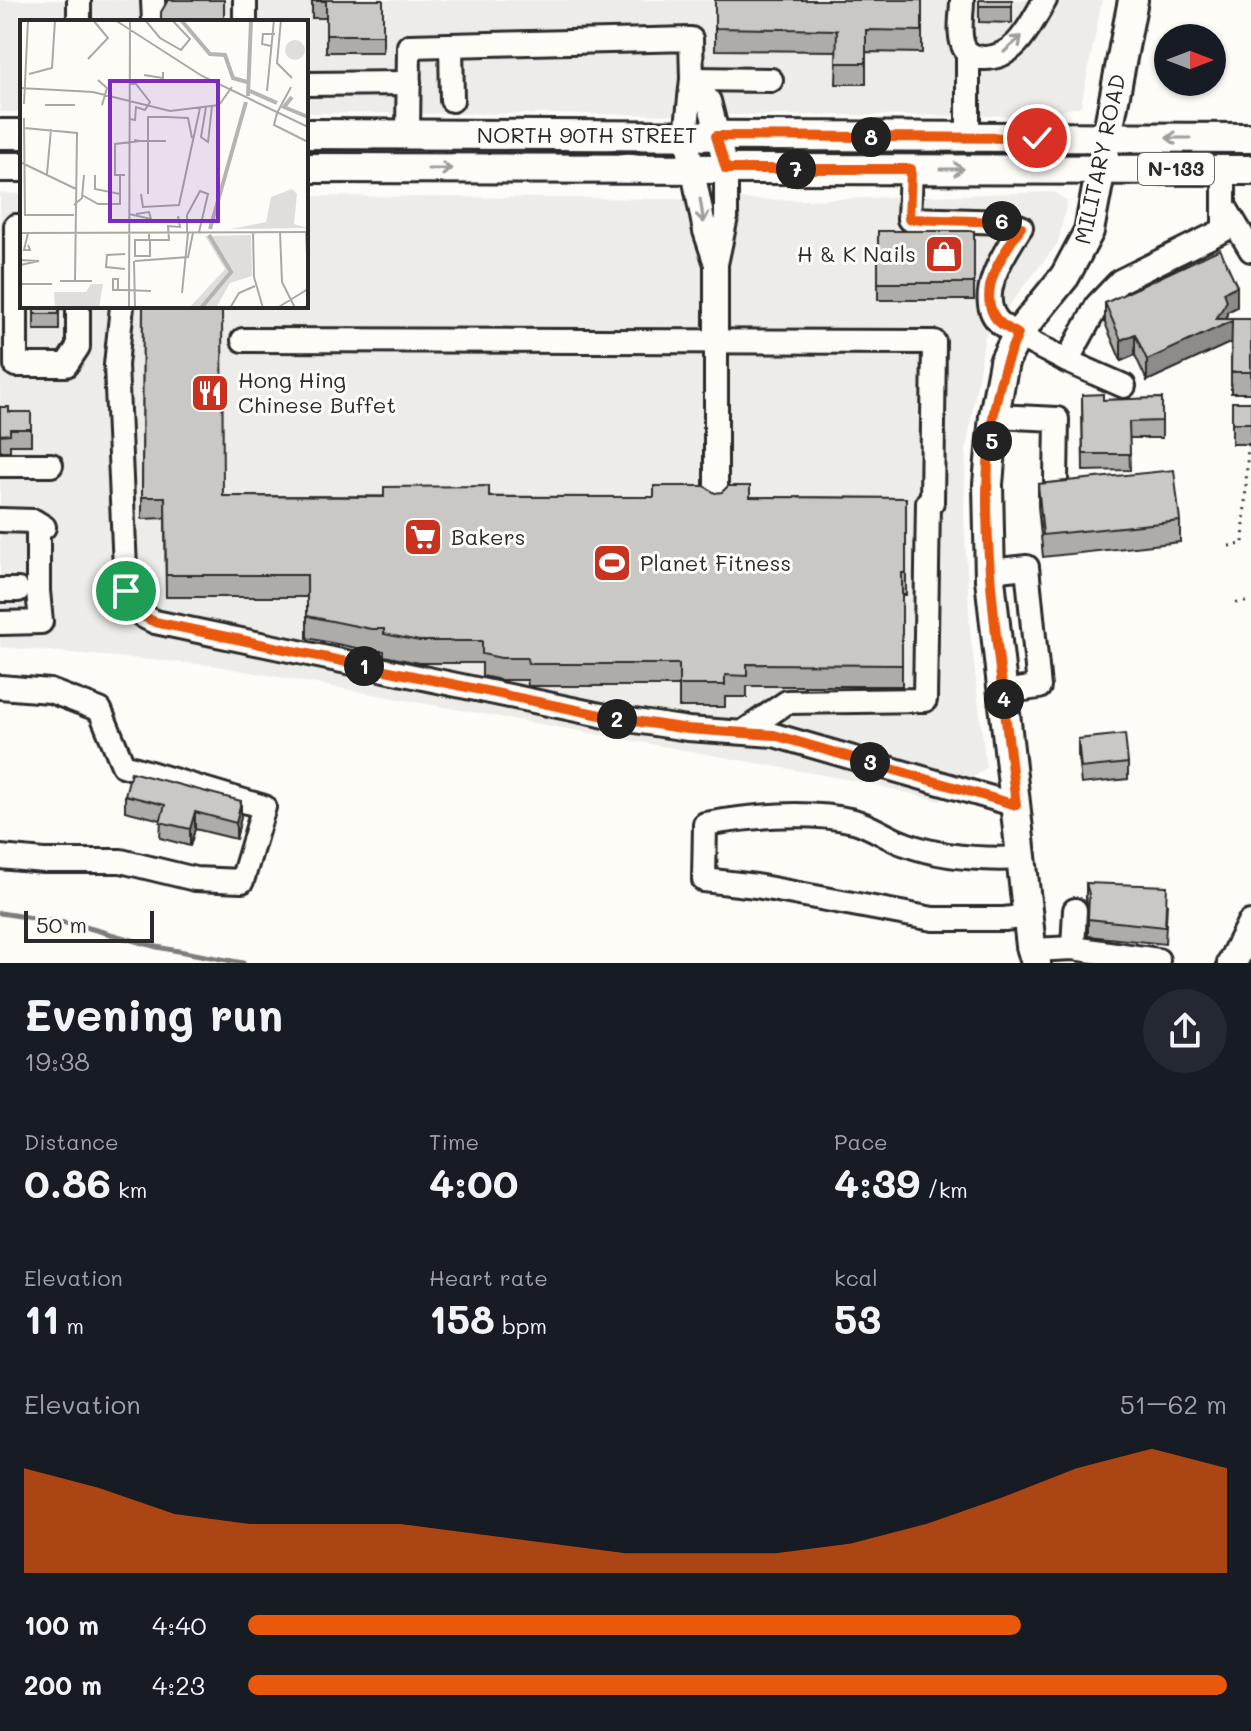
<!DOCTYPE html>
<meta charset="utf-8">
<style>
body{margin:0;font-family:Mali,sans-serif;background:#242831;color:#f1f3f6;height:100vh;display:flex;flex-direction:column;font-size:30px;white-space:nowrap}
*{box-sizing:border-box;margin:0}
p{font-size:26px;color:#9ea1a6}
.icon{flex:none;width:44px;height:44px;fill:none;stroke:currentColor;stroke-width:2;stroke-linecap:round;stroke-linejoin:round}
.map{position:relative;height:963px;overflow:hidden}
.details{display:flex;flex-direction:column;background:#171b24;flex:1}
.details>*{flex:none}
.needle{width:52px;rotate:90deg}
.buttons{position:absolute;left:1154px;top:24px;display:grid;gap:16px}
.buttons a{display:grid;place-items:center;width:72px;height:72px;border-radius:50%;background:#171b24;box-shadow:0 2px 6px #0004;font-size:40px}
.scale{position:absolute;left:24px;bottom:20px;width:130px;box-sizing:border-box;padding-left:8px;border:4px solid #2b2b2b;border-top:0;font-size:22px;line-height:28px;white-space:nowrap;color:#2b2b2b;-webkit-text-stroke:6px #fdfcf7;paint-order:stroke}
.pin{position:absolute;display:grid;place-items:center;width:68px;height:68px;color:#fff;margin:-34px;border:4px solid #fff;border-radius:50%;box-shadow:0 2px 8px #0007}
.km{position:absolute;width:40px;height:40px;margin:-20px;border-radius:50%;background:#222;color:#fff;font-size:22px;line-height:40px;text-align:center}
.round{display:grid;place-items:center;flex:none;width:84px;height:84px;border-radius:42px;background:#242831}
.summary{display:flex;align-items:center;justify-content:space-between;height:136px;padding:0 24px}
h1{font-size:44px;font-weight:700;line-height:60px}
.metrics{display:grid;grid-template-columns:repeat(3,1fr);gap:12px;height:136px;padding:8px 24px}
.metrics div{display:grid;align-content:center}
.metrics b{font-size:40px;font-weight:700}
.metrics small{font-size:22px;font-weight:400}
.metrics p{font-size:22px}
.chart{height:224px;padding:16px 24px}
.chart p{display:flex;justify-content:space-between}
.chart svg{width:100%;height:144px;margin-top:8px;fill:#ea580c;opacity:.7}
ul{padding:0 24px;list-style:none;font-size:26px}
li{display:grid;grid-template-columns:128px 96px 1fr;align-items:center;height:60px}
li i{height:20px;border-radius:10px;background:#ea580c}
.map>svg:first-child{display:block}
</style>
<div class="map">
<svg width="1251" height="963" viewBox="0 0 1251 963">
<rect width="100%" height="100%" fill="#fdfcf7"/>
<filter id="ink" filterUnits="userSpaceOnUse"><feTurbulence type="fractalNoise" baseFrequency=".0125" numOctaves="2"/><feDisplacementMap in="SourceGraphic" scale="16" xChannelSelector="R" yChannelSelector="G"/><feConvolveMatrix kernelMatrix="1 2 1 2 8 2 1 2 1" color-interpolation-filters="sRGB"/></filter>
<g filter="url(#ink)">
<!-- built -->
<g fill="#edece8">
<polygon points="0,0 1102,0 1081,106 1040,116 306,113 306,22 22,22 22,112 0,112"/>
<polygon points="1054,192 1067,201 1058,243 985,336 966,450 964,514 970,630 986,768 940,801 867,783 211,665 0,647 0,193 22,194 22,306 306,306 306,196 806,200"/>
</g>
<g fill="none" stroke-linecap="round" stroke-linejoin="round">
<!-- stream -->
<polyline stroke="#7e7d7b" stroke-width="5" points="0,913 78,925 157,947 243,963"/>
<defs>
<g id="minor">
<polyline points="153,0 154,22"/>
<path d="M962 0C962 14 958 32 963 45 966 54 974 57 983 58 1016 59 1030 25 1045 0"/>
<polyline points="79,22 79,0"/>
<polyline points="245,22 245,0"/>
<polyline points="451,45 452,100"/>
<polyline points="692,79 771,80"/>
<polyline points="306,84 409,83"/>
<polyline points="408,134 409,46 691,39 692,79 686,136 705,231 716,264 726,217 726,169 709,101 692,79"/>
<polyline points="968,138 968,53"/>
<path d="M911 169 909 219 1007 222 1021 227C1006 250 972 299 1001 324 1019 339 1046 349 1067 361L1098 304 1120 281 1224 230V170"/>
<polyline points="1225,207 1251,250"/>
<polyline points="22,226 16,226 16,365 66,365 78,347 78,306"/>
<path d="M122 306 116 365 126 591C131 609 139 615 155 622L615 718 688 729 774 735 1016 805"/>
<polyline points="243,340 934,342 932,502"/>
<polyline points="1067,361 1124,386"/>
<polyline points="994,416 1057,419 1056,481"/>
<polyline points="0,465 51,465"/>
<polyline points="716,501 716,264"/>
<polyline points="0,520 34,521 44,527"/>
<polyline points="990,571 1027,567 1039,687 1003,692"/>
<polyline points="0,590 18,590"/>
<polyline points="0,623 41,622 38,591 38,531 34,521"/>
<polyline points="0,687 50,691 100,710 123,765 264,807 242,881 195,879 121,861 44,861 0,857"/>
<polyline points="743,732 787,702 925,700 928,502"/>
<path d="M1022 858C984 860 940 857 905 844 887 838 872 826 854 821 807 810 752 816 705 824L704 880 756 886 933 919H1004L1028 916"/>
<polyline points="1073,948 1075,910"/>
<polyline points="1033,950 1073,948 1158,960"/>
</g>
<g id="major">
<polyline points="0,134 22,134"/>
<polyline points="306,134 1251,138"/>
<polyline points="0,167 22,167"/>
<polyline points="306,168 1251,170"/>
<polyline points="1036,963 1031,946 990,579 988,484 994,416 1004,362 1018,334 1065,276 1089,231 1133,0"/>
<polyline points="1232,963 1251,925"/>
</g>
</defs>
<!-- minor casing -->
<use href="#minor" stroke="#2b2b2b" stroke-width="28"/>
<!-- major casing -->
<use href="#major" stroke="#2b2b2b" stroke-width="34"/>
<!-- path -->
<g stroke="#2b2b2b" stroke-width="3" stroke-dasharray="2 6" stroke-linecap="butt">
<polyline points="1229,546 1243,544 1248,444"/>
<polyline points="1236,603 1251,601"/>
</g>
<!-- minor -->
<use href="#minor" stroke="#fdfcf7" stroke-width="22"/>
<!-- major -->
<use href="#major" stroke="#fdfcf7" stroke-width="28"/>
</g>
<!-- wall -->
<g fill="#adaca9" stroke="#2b2b2b" stroke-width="2">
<polygon points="312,0 383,0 383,52 326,52 326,18 312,18"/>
<polygon points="715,0 922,0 922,53 866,52 866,84 836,84 837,51 715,50"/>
<polygon points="979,0 1012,0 1012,23 979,22"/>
<rect x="878" y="231" width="96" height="69"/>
<polygon points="1105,303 1237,307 1227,312 1227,319 1251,319 1251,393 1231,393 1231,342 1147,381 1135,355 1121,361 1105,323"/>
<polygon points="34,306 63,306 63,309 59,309 59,330 34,330"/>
<polygon points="143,306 223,496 654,497 715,493 750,497 906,498 906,595 902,595 902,686 747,686 747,697 725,697 725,707 679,707 679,686 528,686 527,680 501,680 482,676 482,663 419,663 384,656 384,651 371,651 307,638 307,597 166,597 165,518 142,519"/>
<polygon points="1082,395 1103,400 1162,398 1162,438 1129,438 1130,470 1083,471"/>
<rect x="1232" y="402" width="19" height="42"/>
<polygon points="0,407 9,412 31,412 31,445 10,445 10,451 0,451"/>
<polygon points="1038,484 1180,521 1180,542 1043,557 1038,506"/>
<polygon points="1078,739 1128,763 1128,779 1081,784 1078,756"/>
<polygon points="125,795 241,817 236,839 195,829 190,846 160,838 161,820 125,811"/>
<polygon points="1086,883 1167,903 1165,944 1088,936 1088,908 1086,900"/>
</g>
<!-- shaded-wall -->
<g fill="#8d8c89" stroke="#2b2b2b" stroke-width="2">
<polygon points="1237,286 1237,307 1227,312 1227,323 1232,321 1232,342 1147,381 1147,360 1216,319 1224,292"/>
<polygon points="1135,334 1135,355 1121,361 1121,340"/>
<polygon points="241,801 241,817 236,839 236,823"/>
<polygon points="195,812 195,829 190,846 190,829"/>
</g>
<!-- building -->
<g fill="#c9c8c4" stroke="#2b2b2b" stroke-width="2">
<polygon points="168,0 224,0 224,22 161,22 161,12"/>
<polygon points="312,0 383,0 383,35 326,35 326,1 312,1"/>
<polygon points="715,0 922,0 922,31 866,30 866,63 836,63 837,30 715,28"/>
<rect x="979" y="0" width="33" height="6"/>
<rect x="878" y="231" width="96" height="52"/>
<polygon points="1220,249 1237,286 1224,292 1227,301 1216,319 1251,319 1251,372 1231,372 1232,321 1147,360 1135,334 1121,340 1105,303"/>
<rect x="34" y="306" width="25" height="8"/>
<polygon points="143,306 222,306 223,496 384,497 384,487 489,486 489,497 654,497 654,486 704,486 715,493 722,492 728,486 750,486 750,497 906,498 906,573 902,573 902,665 747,664 747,676 725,675 725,685 679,685 679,664 528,664 527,658 501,658 482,654 482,641 419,641 384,634 384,629 371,629 307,616 307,575 166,575 165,497 142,497"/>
<polygon points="1103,394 1103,400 1162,398 1162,421 1129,422 1130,454 1083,454 1082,395"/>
<rect x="1232" y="402" width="19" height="21"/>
<polygon points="0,407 9,407 9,412 31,412 31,429 10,429 10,434 0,435"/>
<polygon points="1174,470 1180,521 1043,535 1038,484"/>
<polygon points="1125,734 1128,763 1081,768 1078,739"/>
<polygon points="131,772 241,801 236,823 195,812 190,829 160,822 165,805 125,795"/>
<polygon points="1086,883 1167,886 1165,927 1088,919 1089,894"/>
</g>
<!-- one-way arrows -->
<defs><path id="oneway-shaft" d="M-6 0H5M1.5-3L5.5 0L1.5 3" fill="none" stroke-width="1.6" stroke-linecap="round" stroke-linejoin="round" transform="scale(2)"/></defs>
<g stroke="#9e9e9b">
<use href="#oneway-shaft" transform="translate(1013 44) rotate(-42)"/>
<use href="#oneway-shaft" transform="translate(1178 138) rotate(-180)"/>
<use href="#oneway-shaft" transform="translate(440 169)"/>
<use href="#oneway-shaft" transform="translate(952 169)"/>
<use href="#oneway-shaft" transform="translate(702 211) rotate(81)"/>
</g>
</g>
<g fill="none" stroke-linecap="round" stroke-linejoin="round" filter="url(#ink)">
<defs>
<path id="route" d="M126 591C131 609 139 615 155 622L615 718 688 729 774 735 1016 805C1010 754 1004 704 998 653 987 553 973 428 1018 334 1009 329 998 324 993 314 979 285 1006 250 1021 227L1007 222 909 219 911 169H726L716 136 1037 138"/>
</defs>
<!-- route casing -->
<use href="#route" stroke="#fff" stroke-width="16"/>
<!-- route -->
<use href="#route" stroke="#ea580c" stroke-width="10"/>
</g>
<!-- icons -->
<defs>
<symbol id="shop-square" viewBox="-11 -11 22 22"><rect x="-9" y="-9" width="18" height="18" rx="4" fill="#c8321e" stroke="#fdfcf7"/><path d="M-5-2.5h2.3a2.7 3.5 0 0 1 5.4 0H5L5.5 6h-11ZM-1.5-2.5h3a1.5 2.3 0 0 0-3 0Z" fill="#fff"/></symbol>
<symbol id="restaurant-square" viewBox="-11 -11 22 22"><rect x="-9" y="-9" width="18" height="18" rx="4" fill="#c8321e" stroke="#fdfcf7"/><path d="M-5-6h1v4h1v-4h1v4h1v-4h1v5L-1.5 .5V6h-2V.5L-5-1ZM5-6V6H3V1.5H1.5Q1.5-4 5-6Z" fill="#fff"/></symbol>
<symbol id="supermarket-square" viewBox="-11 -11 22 22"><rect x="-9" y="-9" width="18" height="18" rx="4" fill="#c8321e" stroke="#fdfcf7"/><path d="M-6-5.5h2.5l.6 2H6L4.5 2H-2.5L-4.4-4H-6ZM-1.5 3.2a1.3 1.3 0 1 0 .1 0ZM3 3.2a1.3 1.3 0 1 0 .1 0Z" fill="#fff"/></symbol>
<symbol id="stadium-square" viewBox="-11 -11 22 22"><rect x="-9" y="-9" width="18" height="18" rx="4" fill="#c8321e" stroke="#fdfcf7"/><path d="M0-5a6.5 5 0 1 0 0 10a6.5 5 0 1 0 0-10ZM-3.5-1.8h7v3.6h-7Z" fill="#fff"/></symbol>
</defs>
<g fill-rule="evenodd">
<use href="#shop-square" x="922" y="232" width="44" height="44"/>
<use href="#restaurant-square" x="188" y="371" width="44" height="44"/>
<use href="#supermarket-square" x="401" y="515" width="44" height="44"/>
<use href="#stadium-square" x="590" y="541" width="44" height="44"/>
</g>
<g text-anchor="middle" stroke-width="6" stroke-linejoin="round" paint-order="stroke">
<!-- shield labels -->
<rect fill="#fdfcf7" stroke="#6a6a68" stroke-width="2" x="1138" y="153" width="76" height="32" rx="6"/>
<g font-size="20" font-weight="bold" fill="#2b2b2b">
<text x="1176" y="176">N-133</text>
</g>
<!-- street labels -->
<g font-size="22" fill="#2b2b2b" stroke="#fdfcf7">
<text x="587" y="143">NORTH 90TH STREET</text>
<text transform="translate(1100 159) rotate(-78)" y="8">MILITARY ROAD</text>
</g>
<!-- poi labels -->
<g font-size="22" fill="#2b2b2b" stroke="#fdfcf7" text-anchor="start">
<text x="916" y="262" text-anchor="end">H &amp; K Nails</text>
<text x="238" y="388">Hong Hing<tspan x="238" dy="25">Chinese Buffet</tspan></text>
<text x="451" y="545">Bakers</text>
<text x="640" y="571">Planet Fitness</text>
</g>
</g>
<!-- overview -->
<g transform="translate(20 20)">
<rect width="288" height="288" fill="#fdfcf7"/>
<path d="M265 30a10 10 0 1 1 20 0a10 10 0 1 1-20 0ZM272 169 277 174 274 204 288 208 211 209 246 202 251 177ZM231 215 232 256 210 263 196 288H169L205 249 185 216ZM71 264H83L79 288H35L34 272H66Z" fill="#dfdeda"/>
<path fill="none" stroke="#b5b4b1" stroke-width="4" d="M161 0 190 34 205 35 213 58 227 62M230 71 257 83M228 76 231 0M272 77 264 87 288 97M190 209 226 82M181 288 211 252 189 215"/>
<path fill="none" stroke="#a9a8a5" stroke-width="2" d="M95 0 182 56 288 107M125 0 140 18 161 30 170 19 152 0M261 0 257 43 272 58M251 26 242 24 243 14H255M68 39 88 18 73 0M9 54 32 48 35 0M124 55 143 58V52M78 60 87 68 82 85M109 64H116L130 82 125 90 116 87 115 100 110 99M0 68 73 72 150 91 199 85 212 67M247 71 254 0M4 84 8 0M25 85H55M186 87 181 117 188 122 192 86M257 93 254 105 288 122M257 93 271 67M146 97 168 98 172 118M4 98 5 195H54M4 108 57 113 55 261M120 121H146M0 142 56 169M27 154 31 109M75 155V169L100 174V155M105 155H95V124L120 121 114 120M121 174 123 187 159 185 180 88M128 174V97H146M62 175 78 184H100V174M54 185 62 178 64 155M109 194 131 199 129 192 116 194M233 212 234 257 243 288M260 212 262 262 275 288M286 212 288 257M0 213 288 212M167 213V195L180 171 188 174 179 212M129 214V220H149L148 206 160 207 158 196M129 220H115V236H130V220M8 225 10 230H4L8 213M0 240 19 241 0 245M114 241 115 288M115 241 168 237 173 213M105 249 86 247 87 235 105 234M40 261H72M0 264H32M98 270V259H93V270H104L131 271M162 273 168 213M109 288 110 0M210 288 219 273 235 266M257 288 288 269"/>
<path fill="#7b2cbf" fill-opacity="0.15" stroke="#7b2cbf" stroke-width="4" d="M90 61H198V201H90Z"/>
<rect width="288" height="288" fill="none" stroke="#2b2b2b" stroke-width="4"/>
</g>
</svg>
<div class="buttons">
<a><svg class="needle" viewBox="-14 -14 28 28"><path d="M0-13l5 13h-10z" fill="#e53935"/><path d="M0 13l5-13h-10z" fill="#9ea1a6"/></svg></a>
</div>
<div class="scale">50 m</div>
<div class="pin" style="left:126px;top:591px;background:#1e9e55"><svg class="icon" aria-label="arrive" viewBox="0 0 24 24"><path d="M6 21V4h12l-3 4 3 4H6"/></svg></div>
<div class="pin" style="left:1037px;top:138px;background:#d93025"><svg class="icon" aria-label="check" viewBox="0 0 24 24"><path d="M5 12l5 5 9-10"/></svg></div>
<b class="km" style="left:364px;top:666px">1</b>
<b class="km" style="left:617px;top:719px">2</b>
<b class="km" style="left:870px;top:762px">3</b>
<b class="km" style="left:1004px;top:699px">4</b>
<b class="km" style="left:992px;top:441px">5</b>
<b class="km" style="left:1002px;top:221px">6</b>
<b class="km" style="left:796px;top:169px">7</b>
<b class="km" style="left:871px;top:137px">8</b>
</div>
<section class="details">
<div class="summary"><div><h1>Evening run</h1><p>19:38</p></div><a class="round"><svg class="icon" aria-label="share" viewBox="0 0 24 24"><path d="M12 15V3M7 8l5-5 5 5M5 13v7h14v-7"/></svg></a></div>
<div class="metrics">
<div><p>Distance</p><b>0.86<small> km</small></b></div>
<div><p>Time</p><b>4:00</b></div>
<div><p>Pace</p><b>4:39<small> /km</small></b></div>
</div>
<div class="metrics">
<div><p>Elevation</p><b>11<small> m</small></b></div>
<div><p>Heart rate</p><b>158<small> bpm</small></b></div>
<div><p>kcal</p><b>53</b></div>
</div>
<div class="chart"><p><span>Elevation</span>51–62 m</p>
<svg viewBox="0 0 160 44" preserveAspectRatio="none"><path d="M0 44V12L10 18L20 26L30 29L40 29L50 29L60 32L70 35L80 38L90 38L100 38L110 35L120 29L130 21L140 12L150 6L160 12V44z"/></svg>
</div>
<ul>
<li><b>100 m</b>4:40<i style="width:79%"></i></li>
<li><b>200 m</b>4:23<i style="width:100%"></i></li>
</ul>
</section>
